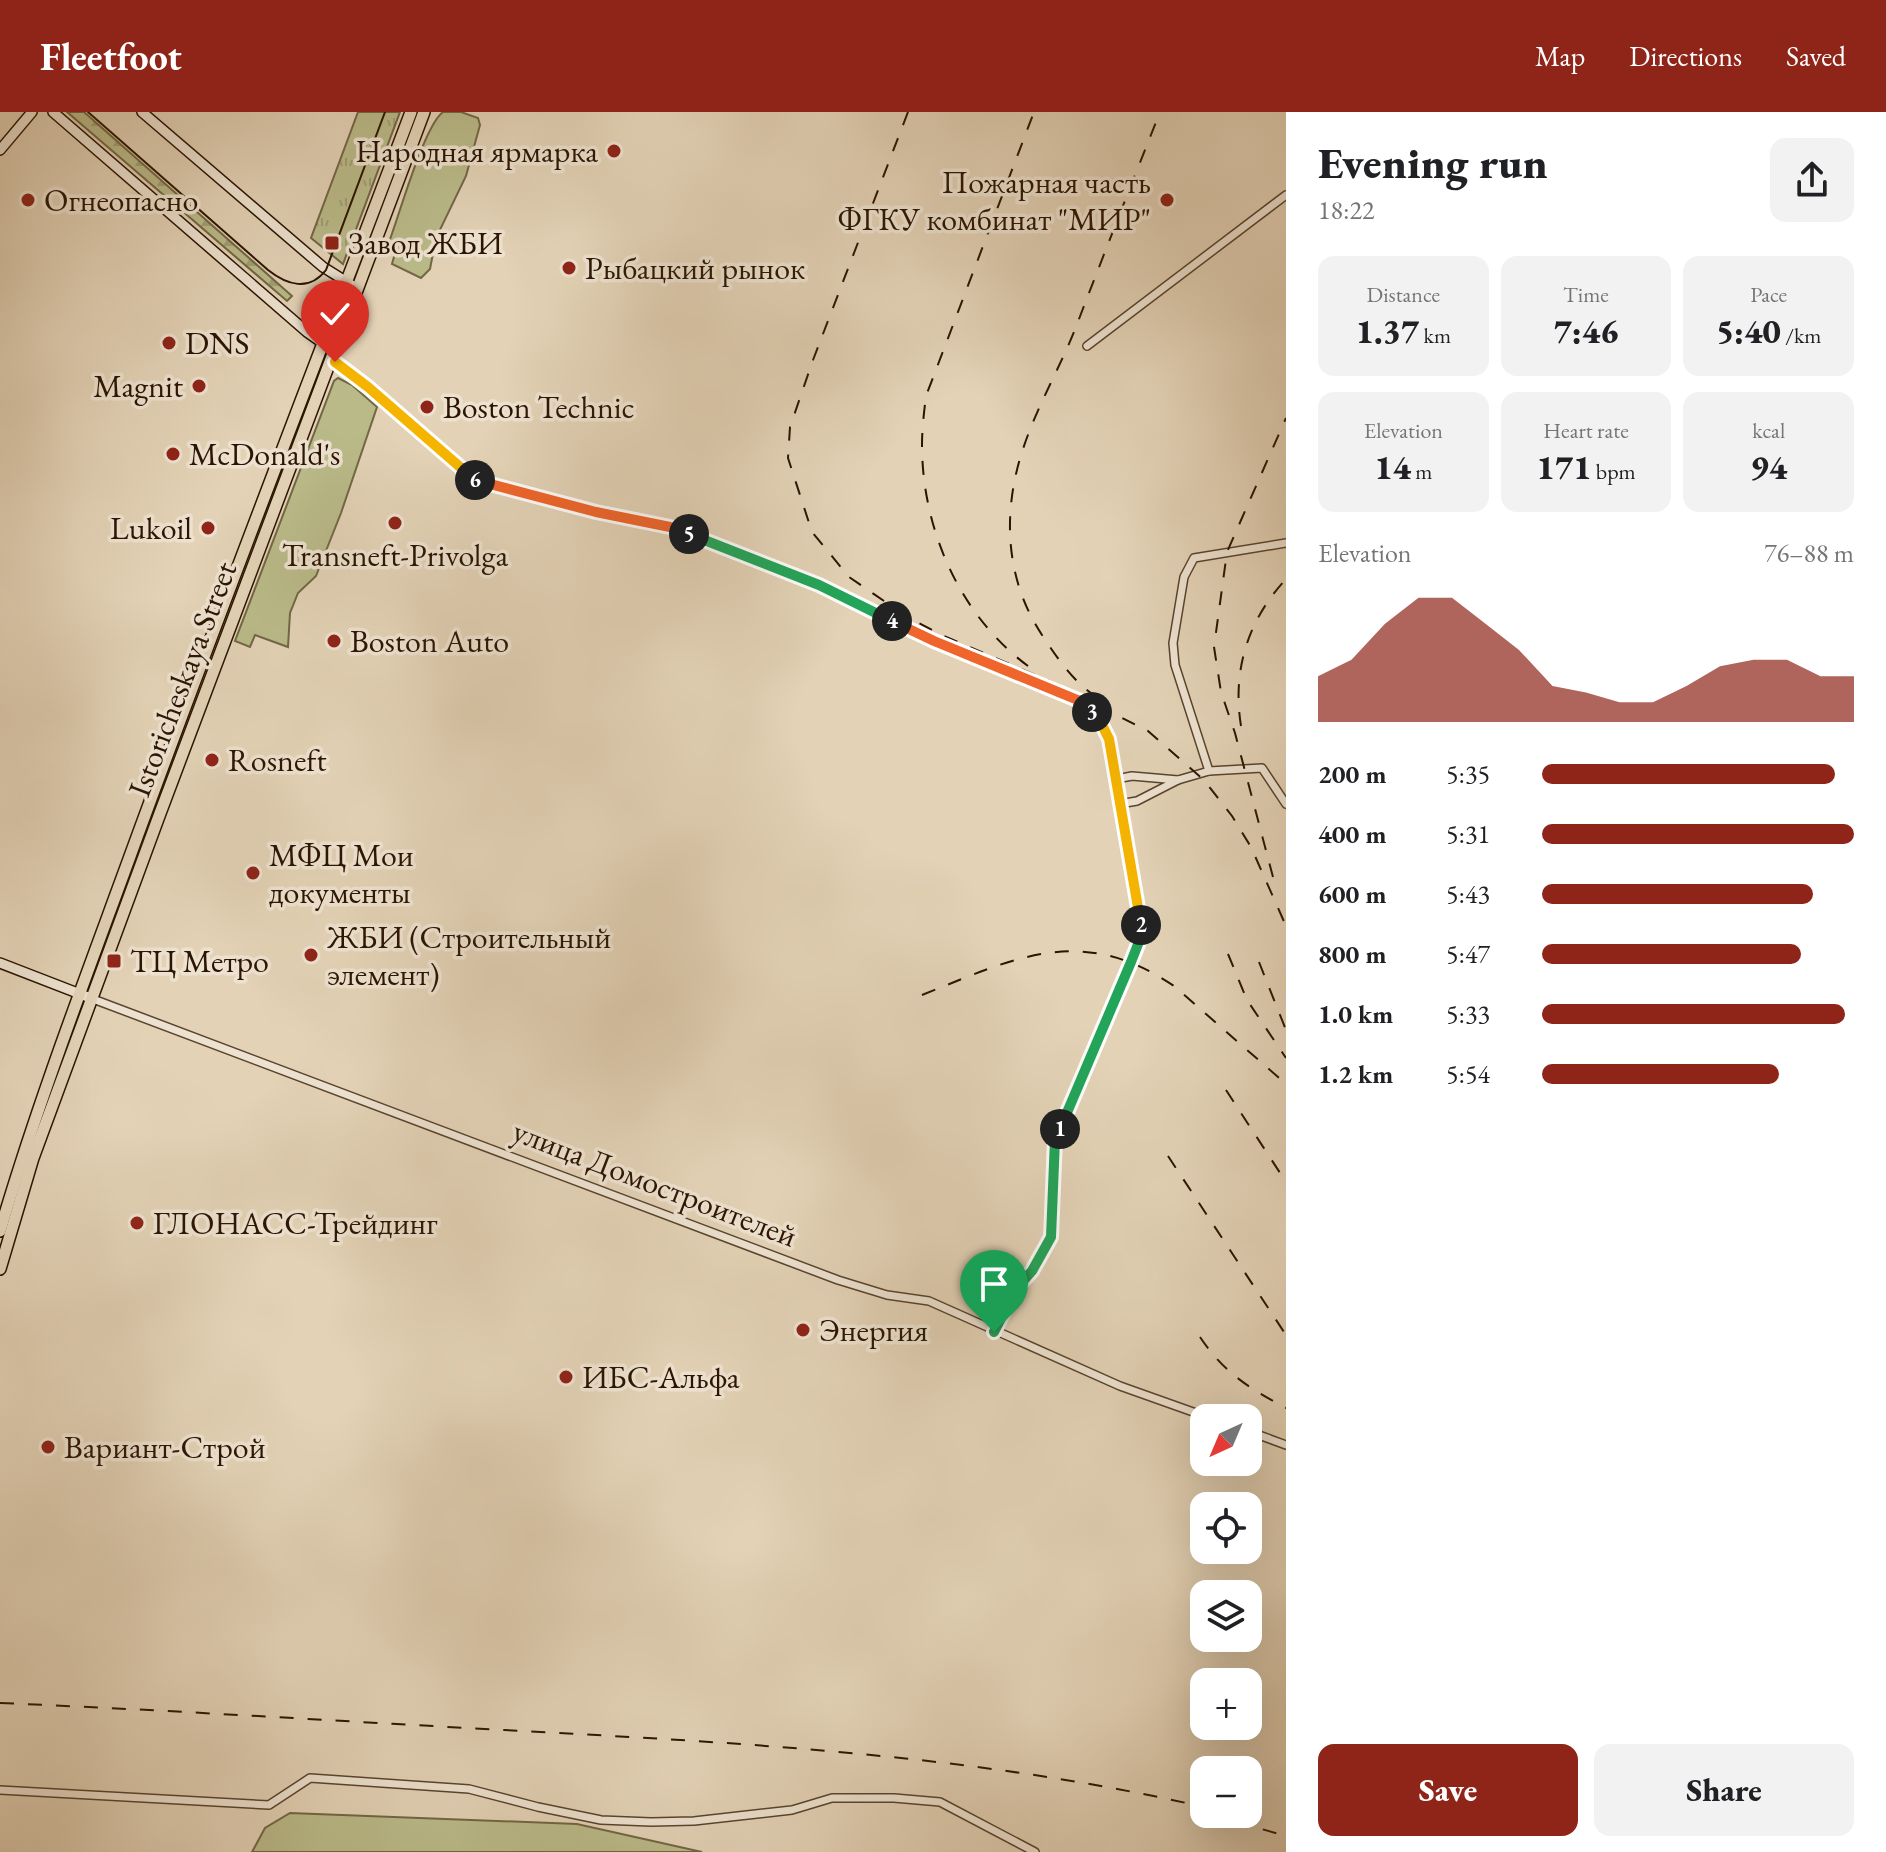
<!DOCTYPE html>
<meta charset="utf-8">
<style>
body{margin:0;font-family:"EB Garamond",serif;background:#f2f2f2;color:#202124;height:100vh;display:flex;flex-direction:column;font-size:30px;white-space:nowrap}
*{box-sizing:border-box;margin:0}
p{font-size:26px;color:#757577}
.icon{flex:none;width:44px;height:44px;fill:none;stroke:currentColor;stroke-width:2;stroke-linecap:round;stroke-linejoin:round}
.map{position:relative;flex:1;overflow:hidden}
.drawer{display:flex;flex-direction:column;background:#fff;width:600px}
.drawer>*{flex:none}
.needle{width:52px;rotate:224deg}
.controls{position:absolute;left:1190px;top:1292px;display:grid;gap:16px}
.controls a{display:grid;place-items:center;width:72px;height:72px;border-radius:16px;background:#fff;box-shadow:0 8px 32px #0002;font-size:40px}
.pin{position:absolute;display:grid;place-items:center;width:68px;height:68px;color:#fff;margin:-82px -34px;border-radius:50% 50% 50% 0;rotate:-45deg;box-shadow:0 0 8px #0007}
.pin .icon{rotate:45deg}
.km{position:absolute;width:40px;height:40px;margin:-20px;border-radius:50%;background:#222;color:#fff;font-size:22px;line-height:40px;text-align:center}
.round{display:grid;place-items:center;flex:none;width:84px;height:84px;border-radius:16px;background:#f2f2f2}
.summary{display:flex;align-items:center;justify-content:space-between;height:136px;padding:0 32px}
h1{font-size:44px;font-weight:800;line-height:60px}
.metrics{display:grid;grid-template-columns:repeat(3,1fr);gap:12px;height:136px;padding:8px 32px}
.metrics div{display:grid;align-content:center;border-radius:16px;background:#f2f2f2;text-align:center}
.metrics b{font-size:34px;font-weight:800}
.metrics small{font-size:22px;font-weight:400}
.metrics p{font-size:22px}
.chart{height:224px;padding:16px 32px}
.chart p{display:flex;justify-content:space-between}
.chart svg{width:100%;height:144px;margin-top:8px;fill:#8f2418;opacity:.7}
.cta{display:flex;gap:16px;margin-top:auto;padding:16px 32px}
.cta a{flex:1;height:92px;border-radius:16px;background:#8f2418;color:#fff;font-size:32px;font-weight:800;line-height:92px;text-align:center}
.cta a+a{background:#f2f2f2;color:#202124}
ul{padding:0 32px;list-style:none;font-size:26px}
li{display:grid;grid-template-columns:128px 96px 1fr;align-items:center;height:60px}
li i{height:20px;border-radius:10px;background:#8f2418}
header{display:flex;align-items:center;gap:48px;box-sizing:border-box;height:112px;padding:0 40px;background:#8f2418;color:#fff}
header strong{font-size:38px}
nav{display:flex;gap:44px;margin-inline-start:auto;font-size:28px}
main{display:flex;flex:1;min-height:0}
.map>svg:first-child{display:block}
</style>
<header>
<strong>Fleetfoot</strong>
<nav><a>Map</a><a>Directions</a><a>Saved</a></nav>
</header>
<main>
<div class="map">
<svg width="1286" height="1740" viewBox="0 0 1286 1740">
<defs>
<pattern id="forest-firs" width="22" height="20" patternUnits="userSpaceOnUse" patternTransform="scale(2)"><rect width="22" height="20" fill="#baba89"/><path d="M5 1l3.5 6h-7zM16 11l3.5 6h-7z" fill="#a09f74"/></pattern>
<pattern id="park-tufts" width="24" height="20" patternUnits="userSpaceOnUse" patternTransform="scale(2)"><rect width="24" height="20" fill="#baba89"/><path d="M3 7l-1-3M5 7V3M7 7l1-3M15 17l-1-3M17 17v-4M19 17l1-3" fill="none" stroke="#a09f74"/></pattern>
</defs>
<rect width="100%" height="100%" fill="#e3d2b6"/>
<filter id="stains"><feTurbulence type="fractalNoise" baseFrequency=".0025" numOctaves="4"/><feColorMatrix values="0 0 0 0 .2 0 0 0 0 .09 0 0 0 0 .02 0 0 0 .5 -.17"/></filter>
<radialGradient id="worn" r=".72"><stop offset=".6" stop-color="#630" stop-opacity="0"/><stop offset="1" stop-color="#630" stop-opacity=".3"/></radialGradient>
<!-- green -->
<g fill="#baba89" stroke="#726745" stroke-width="2">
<path d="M443 0H461L478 6 480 13 466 64 436 126 430 157 421 166 392 152 397 134 389 130C399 104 424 14 443 0Z"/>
<polygon points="338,266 352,273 377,295 341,401 316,464 298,481 290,501 288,535 255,523 250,535 235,529 334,269"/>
<polygon points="290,1701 577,1712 702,1740 252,1740 265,1716"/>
</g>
<!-- forest -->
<polygon fill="url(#forest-firs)" stroke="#726745" stroke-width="2" points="67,0 84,0 292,184 287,189"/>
<!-- park -->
<polygon fill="url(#park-tufts)" stroke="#726745" stroke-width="2" points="358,0 400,0 343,152 311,126"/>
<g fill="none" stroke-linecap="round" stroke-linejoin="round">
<defs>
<g id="minor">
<polyline points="1087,234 1286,83"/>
<polyline points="330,247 368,275 476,369 596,400 670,415 819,473 934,529 1080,589 1098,605 1109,627 1142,822 1055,1027 1051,1125 1032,1159 1015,1178 994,1220"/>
<polyline points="1209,659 1175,553 1173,531 1184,465 1194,446 1286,431"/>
<polyline points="1116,667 1132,664 1178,668 1137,689 1119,692"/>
<polyline points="1178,668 1209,659 1262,656 1286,692"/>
<polyline points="93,887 838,1168 887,1183 929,1189 1120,1274 1210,1306"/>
<polyline points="1248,1319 1286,1333"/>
<polyline points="0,1678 269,1693 310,1666 469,1677 538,1695 601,1708 651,1710 694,1709 792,1698 832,1686 894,1686 940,1690 1035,1740"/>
</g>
<g id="secondary">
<polyline points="53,0 307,220 327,234"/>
<polyline points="142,0 323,155 358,177"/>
<polyline points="0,38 32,0"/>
<polyline points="0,851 93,887"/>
</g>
<g id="trunk">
<path d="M0 1119C37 993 84 870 129 747 220 497 317 249 411 0"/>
<polyline points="0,1157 33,1046 159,704 424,0"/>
</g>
</defs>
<!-- minor casing -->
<use href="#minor" stroke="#59442e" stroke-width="10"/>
<!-- secondary casing -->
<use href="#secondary" stroke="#2b1401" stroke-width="12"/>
<!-- trunk casing -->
<use href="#trunk" stroke="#2b1401" stroke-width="14"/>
<!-- minor -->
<use href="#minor" stroke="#ede2d0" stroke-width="7"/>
<!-- secondary -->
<use href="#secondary" stroke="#ede2d0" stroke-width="9"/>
<!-- trunk -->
<use href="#trunk" stroke="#e3d2b6" stroke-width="11"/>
<!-- tram -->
<path stroke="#2b1401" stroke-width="2" d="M88 0 268 158C287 173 309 180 326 158L385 0"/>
<!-- rail -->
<g stroke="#2b1401" stroke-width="2" stroke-dasharray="14 14" stroke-linecap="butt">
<polyline points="908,0 813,248 790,315 788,346 812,420 849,465 909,506 944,524 1047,568 1148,619 1204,668 1232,704 1251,735 1286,814"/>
<path d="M1028 554C960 504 922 417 922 333 922 317 924 300 926 284L1034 0"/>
<path d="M1098 586C1073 570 1058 547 1042 523 1005 467 1002 400 1023 337 1036 297 1058 259 1074 220 1102 147 1131 73 1160 0"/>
<path d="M1241 614C1232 558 1248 508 1286 467"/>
<polyline points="1273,765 1235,621 1221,580 1214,535 1227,440 1286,306"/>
<polyline points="1228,842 1247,888 1286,946"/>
<polyline points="1259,850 1286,918"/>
<path d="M922 883C1015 846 1081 811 1174 874L1286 972"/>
<polyline points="1226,978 1286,1070"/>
<polyline points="1168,1044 1286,1223"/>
<path d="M1200 1225C1224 1261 1249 1276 1286 1296"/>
<path d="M0 1591C168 1598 336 1609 504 1618 740 1631 973 1642 1204 1695"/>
<polyline points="1209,1702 1286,1724"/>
</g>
</g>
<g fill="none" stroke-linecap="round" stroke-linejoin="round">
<defs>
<polyline id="split-1" points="994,1220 1015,1178 1032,1159 1051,1125 1055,1027 1060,1017"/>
<polyline id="split-2" points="1060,1017 1131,850 1142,822 1141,813"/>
<polyline id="split-3" points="1092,600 1098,605 1109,627 1141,813"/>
<polyline id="split-4" points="892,509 934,529 1080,589 1092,600"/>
<polyline id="split-5" points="689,422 819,473 892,509"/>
<polyline id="split-6" points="475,368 596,400 670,415 689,422"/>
<polyline id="split-7" points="335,250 368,275 475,368"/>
</defs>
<!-- split-1 casing -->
<use href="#split-1" stroke="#fff" stroke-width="16"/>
<!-- split-2 casing -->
<use href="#split-2" stroke="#fff" stroke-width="16"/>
<!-- split-3 casing -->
<use href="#split-3" stroke="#fff" stroke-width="16"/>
<!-- split-4 casing -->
<use href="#split-4" stroke="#fff" stroke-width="16"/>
<!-- split-5 casing -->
<use href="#split-5" stroke="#fff" stroke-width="16"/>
<!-- split-6 casing -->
<use href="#split-6" stroke="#fff" stroke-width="16"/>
<!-- split-7 casing -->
<use href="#split-7" stroke="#fff" stroke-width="16"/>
<!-- split-1 -->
<use href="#split-1" stroke="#22a559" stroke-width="10"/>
<!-- split-2 -->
<use href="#split-2" stroke="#22a559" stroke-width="10"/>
<!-- split-3 -->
<use href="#split-3" stroke="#f5b400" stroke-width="10"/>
<!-- split-4 -->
<use href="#split-4" stroke="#f0652b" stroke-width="10"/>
<!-- split-5 -->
<use href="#split-5" stroke="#22a559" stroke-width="10"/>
<!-- split-6 -->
<use href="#split-6" stroke="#f0652b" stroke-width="10"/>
<!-- split-7 -->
<use href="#split-7" stroke="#f5b400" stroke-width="10"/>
</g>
<!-- markers -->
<g fill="#8f2418" stroke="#ede2d0" stroke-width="3">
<circle cx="614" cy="39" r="8"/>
<circle cx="28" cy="88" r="8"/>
<circle cx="1167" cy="88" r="8"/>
<rect x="324" y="123" width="16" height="16" rx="4"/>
<circle cx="569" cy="156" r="8"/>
<circle cx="169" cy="231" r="8"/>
<circle cx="199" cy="274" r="8"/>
<circle cx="427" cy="295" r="8"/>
<circle cx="173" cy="342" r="8"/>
<circle cx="395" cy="411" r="8"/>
<circle cx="208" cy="416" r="8"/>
<circle cx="334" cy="529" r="8"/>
<circle cx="212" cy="648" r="8"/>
<circle cx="253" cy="761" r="8"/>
<circle cx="311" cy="843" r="8"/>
<rect x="106" y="841" width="16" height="16" rx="4"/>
<circle cx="137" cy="1111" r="8"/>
<circle cx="803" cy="1218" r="8"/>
<circle cx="566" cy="1265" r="8"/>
<circle cx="48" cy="1335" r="8"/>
</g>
<g text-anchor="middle" stroke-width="7" stroke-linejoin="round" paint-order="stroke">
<!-- poi labels -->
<g font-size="32" fill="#2b1401" stroke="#ede2d0" text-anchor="start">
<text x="598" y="50" text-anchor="end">Народная ярмарка</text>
<text x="1151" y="81" text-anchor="end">Пожарная часть<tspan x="1151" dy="37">ФГКУ комбинат "МИР"</tspan></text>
<text x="44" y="99">Огнеопасно</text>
<text x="348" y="142">Завод ЖБИ</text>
<text x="585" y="167">Рыбацкий рынок</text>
<text x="185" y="242">DNS</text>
<text x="183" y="285" text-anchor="end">Magnit</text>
<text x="443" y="306">Boston Technic</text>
<text x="189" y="353">McDonald's</text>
<text x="192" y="427" text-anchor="end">Lukoil</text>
<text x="395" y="454" text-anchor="middle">Transneft-Privolga</text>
<text x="350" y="540">Boston Auto</text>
<text x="228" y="659">Rosneft</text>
<text x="269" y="754">МФЦ Мои<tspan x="269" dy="37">документы</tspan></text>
<text x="327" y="836">ЖБИ (Строительный<tspan x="327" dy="37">элемент)</tspan></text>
<text x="130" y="860">ТЦ Метро</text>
<text x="153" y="1122">ГЛОНАСС-Трейдинг</text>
<text x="819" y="1229">Энергия</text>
<text x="582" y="1276">ИБС-Альфа</text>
<text x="64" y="1346">Вариант-Строй</text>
</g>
<!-- street labels -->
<g font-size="32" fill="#2b1401" stroke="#ede2d0">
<text transform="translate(182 567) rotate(-69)" y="11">Istoricheskaya Street</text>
<text transform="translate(655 1071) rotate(21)" y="11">улица Домостроителей</text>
</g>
</g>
<rect width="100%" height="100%" filter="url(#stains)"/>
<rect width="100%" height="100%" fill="url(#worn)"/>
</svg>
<div class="controls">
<a><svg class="needle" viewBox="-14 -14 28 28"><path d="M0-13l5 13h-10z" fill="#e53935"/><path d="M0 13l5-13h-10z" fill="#757577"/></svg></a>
<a><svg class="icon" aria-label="locate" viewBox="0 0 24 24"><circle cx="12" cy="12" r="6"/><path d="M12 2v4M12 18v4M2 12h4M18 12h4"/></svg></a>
<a><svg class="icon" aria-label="layers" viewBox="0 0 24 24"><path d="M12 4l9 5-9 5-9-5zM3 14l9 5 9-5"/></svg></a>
<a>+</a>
<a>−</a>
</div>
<div class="pin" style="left:994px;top:1220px;background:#1e9e55"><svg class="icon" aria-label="arrive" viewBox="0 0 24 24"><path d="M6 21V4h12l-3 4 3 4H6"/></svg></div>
<div class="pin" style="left:335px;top:250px;background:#d93025"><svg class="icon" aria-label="check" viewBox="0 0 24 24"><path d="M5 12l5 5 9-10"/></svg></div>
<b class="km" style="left:1060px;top:1017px">1</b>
<b class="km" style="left:1141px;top:813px">2</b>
<b class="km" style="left:1092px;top:600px">3</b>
<b class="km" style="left:892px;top:509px">4</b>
<b class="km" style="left:689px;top:422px">5</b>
<b class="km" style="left:475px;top:368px">6</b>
</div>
<section class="drawer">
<div class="summary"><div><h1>Evening run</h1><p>18:22</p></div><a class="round"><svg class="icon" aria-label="share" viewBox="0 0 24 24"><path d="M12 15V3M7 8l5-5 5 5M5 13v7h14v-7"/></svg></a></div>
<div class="metrics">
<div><p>Distance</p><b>1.37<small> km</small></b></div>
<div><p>Time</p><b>7:46</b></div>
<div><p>Pace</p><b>5:40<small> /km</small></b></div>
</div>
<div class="metrics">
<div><p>Elevation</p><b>14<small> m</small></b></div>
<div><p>Heart rate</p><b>171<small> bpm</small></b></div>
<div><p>kcal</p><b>94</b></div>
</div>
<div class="chart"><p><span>Elevation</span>76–88 m</p>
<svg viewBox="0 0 160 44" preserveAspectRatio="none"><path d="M0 44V30L10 25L20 14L30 6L40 6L50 14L60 22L70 33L80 35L90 38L100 38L110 33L120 27L130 25L140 25L150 30L160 30V44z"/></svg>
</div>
<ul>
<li><b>200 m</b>5:35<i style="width:94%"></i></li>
<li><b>400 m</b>5:31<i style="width:100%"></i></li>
<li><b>600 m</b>5:43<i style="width:87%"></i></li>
<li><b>800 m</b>5:47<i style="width:83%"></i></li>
<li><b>1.0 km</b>5:33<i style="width:97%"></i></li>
<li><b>1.2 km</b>5:54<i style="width:76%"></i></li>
</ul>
<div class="cta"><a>Save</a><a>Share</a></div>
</section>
</main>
